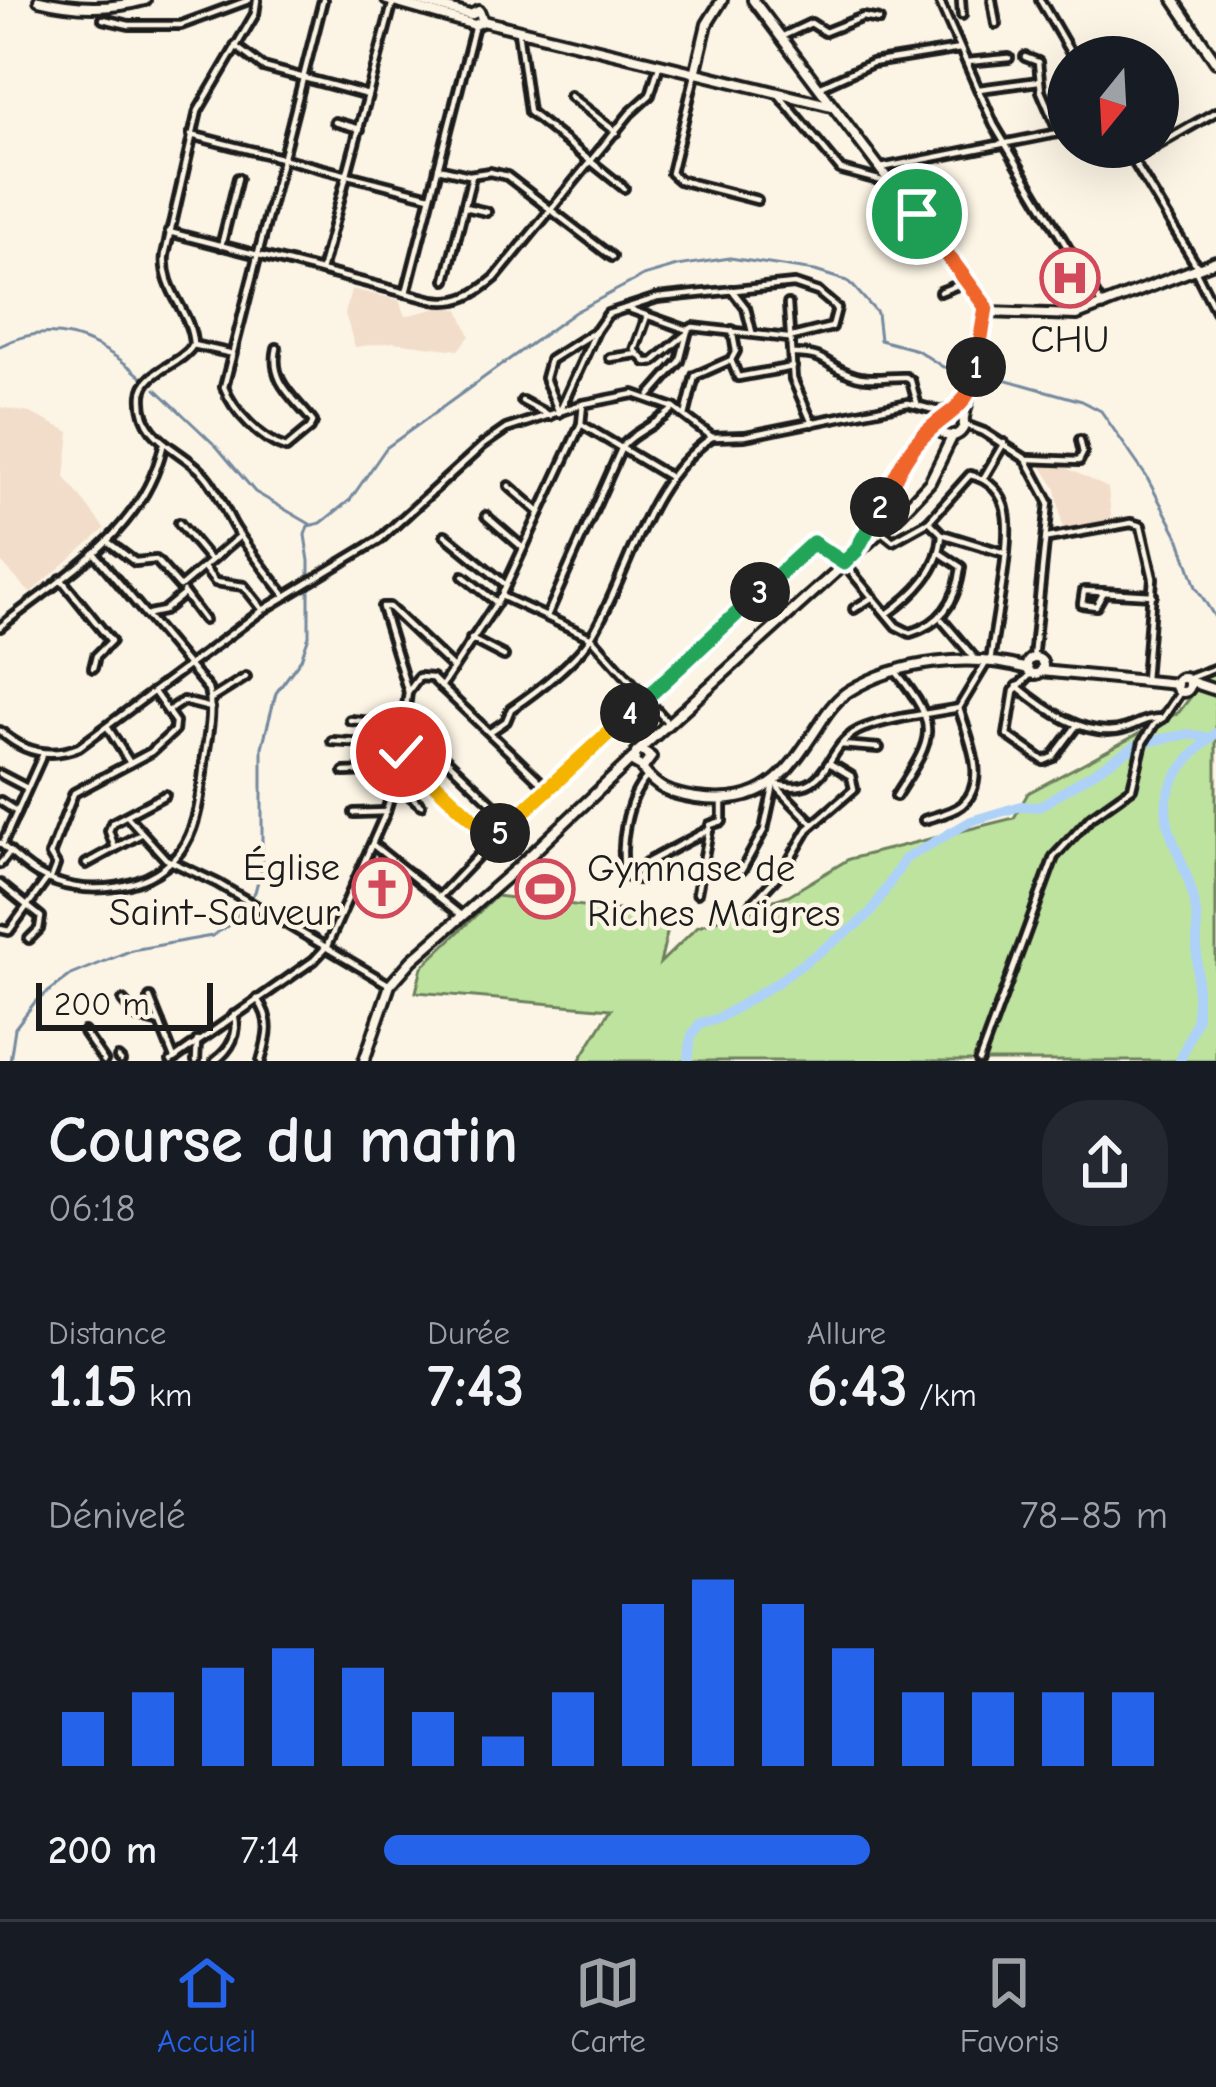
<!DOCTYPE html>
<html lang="fr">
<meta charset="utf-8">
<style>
body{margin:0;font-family:"Comic Neue",sans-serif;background:#242831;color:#f1f3f6;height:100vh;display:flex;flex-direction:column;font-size:45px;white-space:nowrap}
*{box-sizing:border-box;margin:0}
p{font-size:39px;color:#9ea1a6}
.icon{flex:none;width:66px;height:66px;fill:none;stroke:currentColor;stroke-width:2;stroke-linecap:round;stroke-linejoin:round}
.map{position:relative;height:1061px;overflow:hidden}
.sheet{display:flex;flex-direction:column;background:#171b24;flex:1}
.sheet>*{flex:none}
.needle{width:78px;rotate:198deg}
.controls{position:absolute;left:1047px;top:36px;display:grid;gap:24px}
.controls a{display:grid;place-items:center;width:132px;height:132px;border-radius:50%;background:#171b24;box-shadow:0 12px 48px #0002;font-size:60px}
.scale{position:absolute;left:36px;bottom:30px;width:177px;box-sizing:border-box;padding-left:12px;border:6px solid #1c1c1c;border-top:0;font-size:33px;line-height:42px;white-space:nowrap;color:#1c1c1c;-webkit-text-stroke:9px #fcf5e5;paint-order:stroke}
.pin{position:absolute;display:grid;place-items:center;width:102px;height:102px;color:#fff;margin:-51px;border:6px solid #fff;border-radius:50%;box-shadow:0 3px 12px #0007}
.km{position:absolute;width:60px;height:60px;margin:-30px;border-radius:50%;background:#222;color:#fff;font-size:33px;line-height:60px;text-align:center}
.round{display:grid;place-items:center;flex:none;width:126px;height:126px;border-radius:48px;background:#242831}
.summary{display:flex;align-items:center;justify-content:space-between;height:204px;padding:0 48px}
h1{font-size:66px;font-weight:600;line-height:90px}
.metrics{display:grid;grid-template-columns:repeat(3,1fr);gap:18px;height:204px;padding:12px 48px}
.metrics div{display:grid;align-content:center}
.metrics b{font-size:60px;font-weight:600}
.metrics small{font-size:33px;font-weight:400}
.metrics p{font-size:33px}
.chart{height:336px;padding:24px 48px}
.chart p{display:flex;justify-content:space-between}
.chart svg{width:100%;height:216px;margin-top:12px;stroke:#2563eb;stroke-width:6}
ul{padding:0 48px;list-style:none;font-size:39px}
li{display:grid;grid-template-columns:192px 144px 1fr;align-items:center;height:90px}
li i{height:30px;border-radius:15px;background:#2563eb}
.tabs{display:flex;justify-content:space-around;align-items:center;height:168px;border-top:3px solid #363941;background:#171b24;font-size:33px;color:#9ea1a6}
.tabs a{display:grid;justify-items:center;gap:6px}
.tabs .active{color:#2563eb}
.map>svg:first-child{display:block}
</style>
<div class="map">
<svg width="1216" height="1061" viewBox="0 0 1216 1061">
<rect width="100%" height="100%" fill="#fcf5e5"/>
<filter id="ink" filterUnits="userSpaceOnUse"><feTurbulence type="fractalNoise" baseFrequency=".00833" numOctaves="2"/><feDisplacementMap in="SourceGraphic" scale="24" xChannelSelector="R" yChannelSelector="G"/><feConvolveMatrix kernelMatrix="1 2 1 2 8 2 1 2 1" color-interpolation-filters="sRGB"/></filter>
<g filter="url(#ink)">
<!-- built -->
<g fill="#f2ddcb">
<polygon points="351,289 399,300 405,316 442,307 459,309 470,336 458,350 393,342 355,347 345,314"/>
<polygon points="0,407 30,413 70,432 65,477 105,529 30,593 0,561"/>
<polygon points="1040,464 1061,465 1108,488 1112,524 1063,531 1056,489"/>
</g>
<!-- green -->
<polygon fill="#bee39e" stroke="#6d805d" stroke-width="3" points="1216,664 1216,1061 579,1061 611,1009 416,992 422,967 496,896 671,916 660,963 698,926 789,895 849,859 1014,818 1028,793 1179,712"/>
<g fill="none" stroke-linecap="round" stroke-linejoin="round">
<!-- stream -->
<g stroke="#74899f" stroke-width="3">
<path d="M0 346C54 317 104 342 145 380"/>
<polyline points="156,389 217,447 255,492 310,524"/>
<polyline points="10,1061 15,1028 35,1002 71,975 132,950 212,936 232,923 255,892 262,866 262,747 276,693 301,659 309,636 309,561 305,535 308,526 321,523 350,500 386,448 575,312 643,276 677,266 730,258 815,271 847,281 854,287 877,313 880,340 917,350 943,367 975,371 1082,401 1101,411 1146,476 1180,540 1196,587 1216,619"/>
</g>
<!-- river -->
<g stroke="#aed2f7" stroke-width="10">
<polyline points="688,1061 691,1037 700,1023 719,1018 775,984 858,924 871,912 905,859 971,821 1021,806 1039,807 1140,743 1189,734 1209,738"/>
<path d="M1180 1061 1197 1018V922C1190 837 1121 812 1216 733"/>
</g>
<defs>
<g id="street">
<path d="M257 0 255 14 198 111 165 255C161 290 192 312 193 345 182 365 144 370 142 395 139 439 179 448 202 472 217 487 224 510 235 528 250 551 268 574 285 595"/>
<polyline points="939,0 994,125 1103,307"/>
<polyline points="961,0 962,15"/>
<polyline points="992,0 996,24"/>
<polyline points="1040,0 1073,57"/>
<polyline points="103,19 129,25 181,25 249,0"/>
<polyline points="518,31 529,112 624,188"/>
<polyline points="781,37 811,23 825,32 863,17 879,20"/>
<polyline points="235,46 263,67 368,95"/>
<polyline points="1025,57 1038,62 1041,91 1059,133"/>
<polyline points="967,62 1009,58"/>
<polyline points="695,75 671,173 679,180 757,200"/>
<polyline points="819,87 872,63 960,49"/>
<polyline points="979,89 1039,81"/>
<polyline points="779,95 841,170 886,182"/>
<polyline points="570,96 616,132"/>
<polyline points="335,122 360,129"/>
<polyline points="191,135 430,196"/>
<polyline points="1158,145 1216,112"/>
<polyline points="1125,147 1198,268"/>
<polyline points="1134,159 1155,147"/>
<polyline points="438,168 469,175 490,172 507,176 612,257"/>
<polyline points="881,168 1068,131"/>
<polyline points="465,207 487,212"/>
<path d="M169 232 433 300C460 304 475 295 495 278L630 113 650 95 659 66"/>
<polyline points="221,246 238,178"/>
<polyline points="1195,270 1216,311"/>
<polyline points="321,271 392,5"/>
<polyline points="446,280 472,176"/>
<polyline points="732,290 746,308 752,332"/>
<polyline points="940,292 963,283"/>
<polyline points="406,293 475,25"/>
<polyline points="788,304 793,379 812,423"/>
<polyline points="626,308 688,330"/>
<polyline points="647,316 635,350 646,362 653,362 685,335"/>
<polyline points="732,330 736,351 731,360 738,377 793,367"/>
<polyline points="193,345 229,353"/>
<path d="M277 348C269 382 295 398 313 422L310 428 286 448C262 441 233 411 224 387L323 0"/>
<path d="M792 354C829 353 825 367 856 376 872 381 890 376 906 377L911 381 917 403"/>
<polyline points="610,358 637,354"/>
<polyline points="522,401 550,416"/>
<polyline points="559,413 545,378 550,360 596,331 608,314 657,298 794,284 818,292 837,308 832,327 788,338 693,327 688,330 680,361 650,395"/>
<polyline points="559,413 596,331"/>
<polyline points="685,416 695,376 731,360"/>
<polyline points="581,424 668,476"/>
<polyline points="963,424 984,432 1026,459 1049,502 1033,659"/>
<polyline points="1029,459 1079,461 1083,453 1080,440"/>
<polyline points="983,479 1004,443"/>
<polyline points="509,486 539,512"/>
<polyline points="486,516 523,548"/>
<polyline points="929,521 942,534 1004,553"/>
<polyline points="179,523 210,560"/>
<path d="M883 533 893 541 929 521 970 475C989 479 1003 493 1006 513 1012 543 994 629 990 663"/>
<polyline points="445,535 506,585"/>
<polyline points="1048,538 1131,523 1141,526 1153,578 1145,680"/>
<polyline points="107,541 135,562 156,560 180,587 240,536"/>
<polyline points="204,568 215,582 244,586 263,610"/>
<polyline points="463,576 497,603"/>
<polyline points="61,579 111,641 96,656 93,668"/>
<polyline points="183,592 204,620"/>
<polyline points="1104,592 1096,606 1082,604 1084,591 1153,595"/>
<polyline points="501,596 592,638 668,723"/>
<polyline points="854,609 873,597"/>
<polyline points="149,614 163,611 184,594"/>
<path d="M887 614C915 594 940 570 942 534"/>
<path d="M547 616 621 449C631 433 657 425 674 408"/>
<polyline points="942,620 977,661"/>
<path d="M0 627C64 575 144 532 163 446"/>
<polyline points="471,639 504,656"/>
<polyline points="1032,673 1014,691 1007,735 1044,761 1053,757 1077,725"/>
<polyline points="1187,679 1216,668"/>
<path d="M1017 686C1043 708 1088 741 1126 728 1141 723 1145 718 1163 718L1181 691"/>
<polyline points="441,687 501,596 581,424 583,404"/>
<polyline points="408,692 419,677 432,678 549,790"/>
<polyline points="211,699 246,677"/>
<polyline points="168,711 183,701 211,708"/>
<polyline points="350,720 404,725"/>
<polyline points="408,723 512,822"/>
<polyline points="108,728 130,763"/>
<path d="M0 731C23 752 49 759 79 747L263 610 379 540 483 445 506 429 583 404 634 394 674 408 712 437 745 436 908 403 946 413"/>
<path d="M490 732 506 721 511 709C536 692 579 659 593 634 633 565 643 485 712 437"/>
<polyline points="332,741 402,745"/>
<polyline points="841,745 879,748"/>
<polyline points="402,753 494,839"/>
<polyline points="344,772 398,770"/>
<polyline points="0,774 27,788"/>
<path d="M647 777C626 799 619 847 625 876L638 879 646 863 710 829"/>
<polyline points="395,783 421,805"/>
<path d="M774 784C834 800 822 743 864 728 894 717 928 714 959 708"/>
<polyline points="778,788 812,823"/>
<path d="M896 796C931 740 943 729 897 673"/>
<polyline points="0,801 17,812"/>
<polyline points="354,813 386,812"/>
<polyline points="127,816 166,859 217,883 390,985"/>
<path d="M924 820C935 816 952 813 962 805 990 781 967 736 959 708L986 663"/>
<path d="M0 843C11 853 23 865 36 873 82 901 158 891 185 844 199 820 201 789 204 763 207 739 214 712 208 689L94 553"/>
<polyline points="2,845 43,754"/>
<polyline points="373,845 462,916"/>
<polyline points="115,848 109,831 112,823 165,795"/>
<polyline points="0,864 10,852"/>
<polyline points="86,864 141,834"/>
<polyline points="742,870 764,830 774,784"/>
<polyline points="51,878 56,865 50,855 74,793 151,752 174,731 175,722 154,692"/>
<polyline points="0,884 41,917 39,929 29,939"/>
<polyline points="697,893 710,825 722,821 722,801"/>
<path d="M439 897 494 839 807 545 819 544 844 563 896 626 910 633C942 624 957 600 961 567L940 553"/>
<polyline points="752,904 785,868 808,829 854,789 851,776 831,764"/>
<polyline points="0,929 9,931 47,879"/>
<polyline points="150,998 174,1058"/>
<path d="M257 999C273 1020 268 1037 261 1061"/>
<polyline points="123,1001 137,1017 160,1023"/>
<polyline points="84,1032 104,1061"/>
<polyline points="118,1058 121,1061"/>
<polyline points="171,1061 314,960 327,946 386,812 398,770 408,692 382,607 389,607 452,667"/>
<polyline points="196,1061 197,1041"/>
<path d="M215 1061C230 1050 240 1033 234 1015"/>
<polyline points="979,1061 1054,857 1091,817 1132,788 1143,742 1154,724 1163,718"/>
</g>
<g id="secondary">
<path d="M39 0C75 9 109 10 145 0"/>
<polyline points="387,0 475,25 483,21"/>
<polyline points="415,0 470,15 479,11 483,21"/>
<polyline points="753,0 988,312"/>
<polyline points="1174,0 1216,62"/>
<polyline points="483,21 832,106"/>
<polyline points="695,74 707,24 722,0"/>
<polyline points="988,312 1077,315 1216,261"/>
<circle cx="951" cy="423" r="13"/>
<polyline points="964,417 988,312"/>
<polyline points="859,545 914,446 938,424"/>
<circle cx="1035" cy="666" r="8"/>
<polyline points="1041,671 1177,684"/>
<circle cx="1183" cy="685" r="7"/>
<polyline points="1189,681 1216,690"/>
<polyline points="640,750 651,757 643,768 634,763 636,753 902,512 930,482 953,435"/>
<path d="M642 769C657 789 670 794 696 798 764 807 785 777 819 725 827 712 836 699 849 691 900 660 972 653 1028 669"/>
<polyline points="364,1061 390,985 412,960 519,866 633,758"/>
</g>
</defs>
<!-- street casing -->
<use href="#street" stroke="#1c1c1c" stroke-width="14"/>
<!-- secondary casing -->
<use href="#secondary" stroke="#1c1c1c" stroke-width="16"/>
<!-- street -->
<use href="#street" stroke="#fcf5e5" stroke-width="4.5"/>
<!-- secondary -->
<use href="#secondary" stroke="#fcf5e5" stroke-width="8"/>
</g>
</g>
<g fill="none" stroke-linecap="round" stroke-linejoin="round" filter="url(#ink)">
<defs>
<polyline id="split-1" points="917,214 986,307 976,367"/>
<path id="split-2" d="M880 507C892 485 903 457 920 439 949 407 966 415 976 367"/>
<polyline id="split-3" points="760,592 813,543 844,563 856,551 880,507"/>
<polyline id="split-4" points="630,713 760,592"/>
<polyline id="split-5" points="500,833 630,713"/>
<polyline id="split-6" points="401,752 494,839 500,833"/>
</defs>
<!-- split-1 casing -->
<use href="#split-1" stroke="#fff" stroke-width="24"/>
<!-- split-2 casing -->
<use href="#split-2" stroke="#fff" stroke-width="24"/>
<!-- split-3 casing -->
<use href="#split-3" stroke="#fff" stroke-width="24"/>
<!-- split-4 casing -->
<use href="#split-4" stroke="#fff" stroke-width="24"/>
<!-- split-5 casing -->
<use href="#split-5" stroke="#fff" stroke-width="24"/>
<!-- split-6 casing -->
<use href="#split-6" stroke="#fff" stroke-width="24"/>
<!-- split-1 -->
<use href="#split-1" stroke="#f0652b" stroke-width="15"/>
<!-- split-2 -->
<use href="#split-2" stroke="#f0652b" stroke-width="15"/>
<!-- split-3 -->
<use href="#split-3" stroke="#22a559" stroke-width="15"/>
<!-- split-4 -->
<use href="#split-4" stroke="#22a559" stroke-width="15"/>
<!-- split-5 -->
<use href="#split-5" stroke="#f5b400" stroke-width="15"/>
<!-- split-6 -->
<use href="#split-6" stroke="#f5b400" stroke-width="15"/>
</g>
<!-- icons -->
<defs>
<symbol id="hospital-ring" viewBox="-11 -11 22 22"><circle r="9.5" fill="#fcf5e5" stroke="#d1495b" stroke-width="1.5"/><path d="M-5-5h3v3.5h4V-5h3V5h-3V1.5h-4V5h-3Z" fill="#d1495b"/></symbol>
<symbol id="church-ring" viewBox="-11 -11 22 22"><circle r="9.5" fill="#fcf5e5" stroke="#d1495b" stroke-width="1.5"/><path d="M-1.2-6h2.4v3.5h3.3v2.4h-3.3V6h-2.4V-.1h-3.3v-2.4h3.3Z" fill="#d1495b"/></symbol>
<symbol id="stadium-ring" viewBox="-11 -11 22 22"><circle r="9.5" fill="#fcf5e5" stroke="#d1495b" stroke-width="1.5"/><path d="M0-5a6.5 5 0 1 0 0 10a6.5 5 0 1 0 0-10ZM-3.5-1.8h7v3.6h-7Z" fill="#d1495b"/></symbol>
</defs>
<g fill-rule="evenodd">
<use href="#hospital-ring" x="1037" y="245" width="66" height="66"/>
<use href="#church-ring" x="349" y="855" width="66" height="66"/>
<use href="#stadium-ring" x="512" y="856" width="66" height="66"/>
</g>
<g text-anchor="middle" stroke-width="9" stroke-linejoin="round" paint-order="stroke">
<!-- poi labels -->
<g font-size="39" fill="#1c1c1c" stroke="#fcf5e5">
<text x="1070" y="352">CHU</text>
<text x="340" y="880" text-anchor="end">Église<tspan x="340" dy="45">Saint-Sauveur</tspan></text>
<text x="587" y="881" text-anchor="start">Gymnase de<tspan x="587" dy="45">Riches Maigres</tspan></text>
</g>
</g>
</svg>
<div class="controls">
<a><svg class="needle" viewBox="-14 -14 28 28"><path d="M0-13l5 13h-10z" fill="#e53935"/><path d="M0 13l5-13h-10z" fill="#9ea1a6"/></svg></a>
</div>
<div class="scale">200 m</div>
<div class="pin" style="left:917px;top:214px;background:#1e9e55"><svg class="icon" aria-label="arrive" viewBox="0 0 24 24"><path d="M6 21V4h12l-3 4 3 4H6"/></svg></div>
<div class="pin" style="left:401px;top:752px;background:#d93025"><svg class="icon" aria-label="check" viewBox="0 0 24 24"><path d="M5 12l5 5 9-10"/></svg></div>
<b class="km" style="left:976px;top:367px">1</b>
<b class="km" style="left:880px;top:507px">2</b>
<b class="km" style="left:760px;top:592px">3</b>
<b class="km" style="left:630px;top:713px">4</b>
<b class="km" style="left:500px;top:833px">5</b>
</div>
<section class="sheet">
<div class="summary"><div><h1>Course du matin</h1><p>06:18</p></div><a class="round"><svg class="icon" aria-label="share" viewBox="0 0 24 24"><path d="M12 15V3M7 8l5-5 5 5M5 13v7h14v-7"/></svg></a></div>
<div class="metrics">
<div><p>Distance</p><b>1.15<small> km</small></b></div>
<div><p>Durée</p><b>7:43</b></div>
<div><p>Allure</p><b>6:43<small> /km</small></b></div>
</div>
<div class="chart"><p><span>Dénivelé</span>78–85 m</p>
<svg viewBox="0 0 160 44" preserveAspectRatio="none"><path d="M5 44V33M15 44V29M25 44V24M35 44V20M45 44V24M55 44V33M65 44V38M75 44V29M85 44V11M95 44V6M105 44V11M115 44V20M125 44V29M135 44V29M145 44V29M155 44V29"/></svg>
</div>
<ul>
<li><b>200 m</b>7:14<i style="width:62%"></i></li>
</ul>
</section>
<nav class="tabs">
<a class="active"><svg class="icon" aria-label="home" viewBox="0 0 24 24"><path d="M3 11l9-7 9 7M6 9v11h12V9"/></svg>Accueil</a>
<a><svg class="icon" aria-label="map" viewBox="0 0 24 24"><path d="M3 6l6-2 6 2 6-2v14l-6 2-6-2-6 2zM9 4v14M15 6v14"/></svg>Carte</a>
<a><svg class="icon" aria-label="saved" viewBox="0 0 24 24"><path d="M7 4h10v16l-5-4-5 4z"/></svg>Favoris</a>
</nav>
